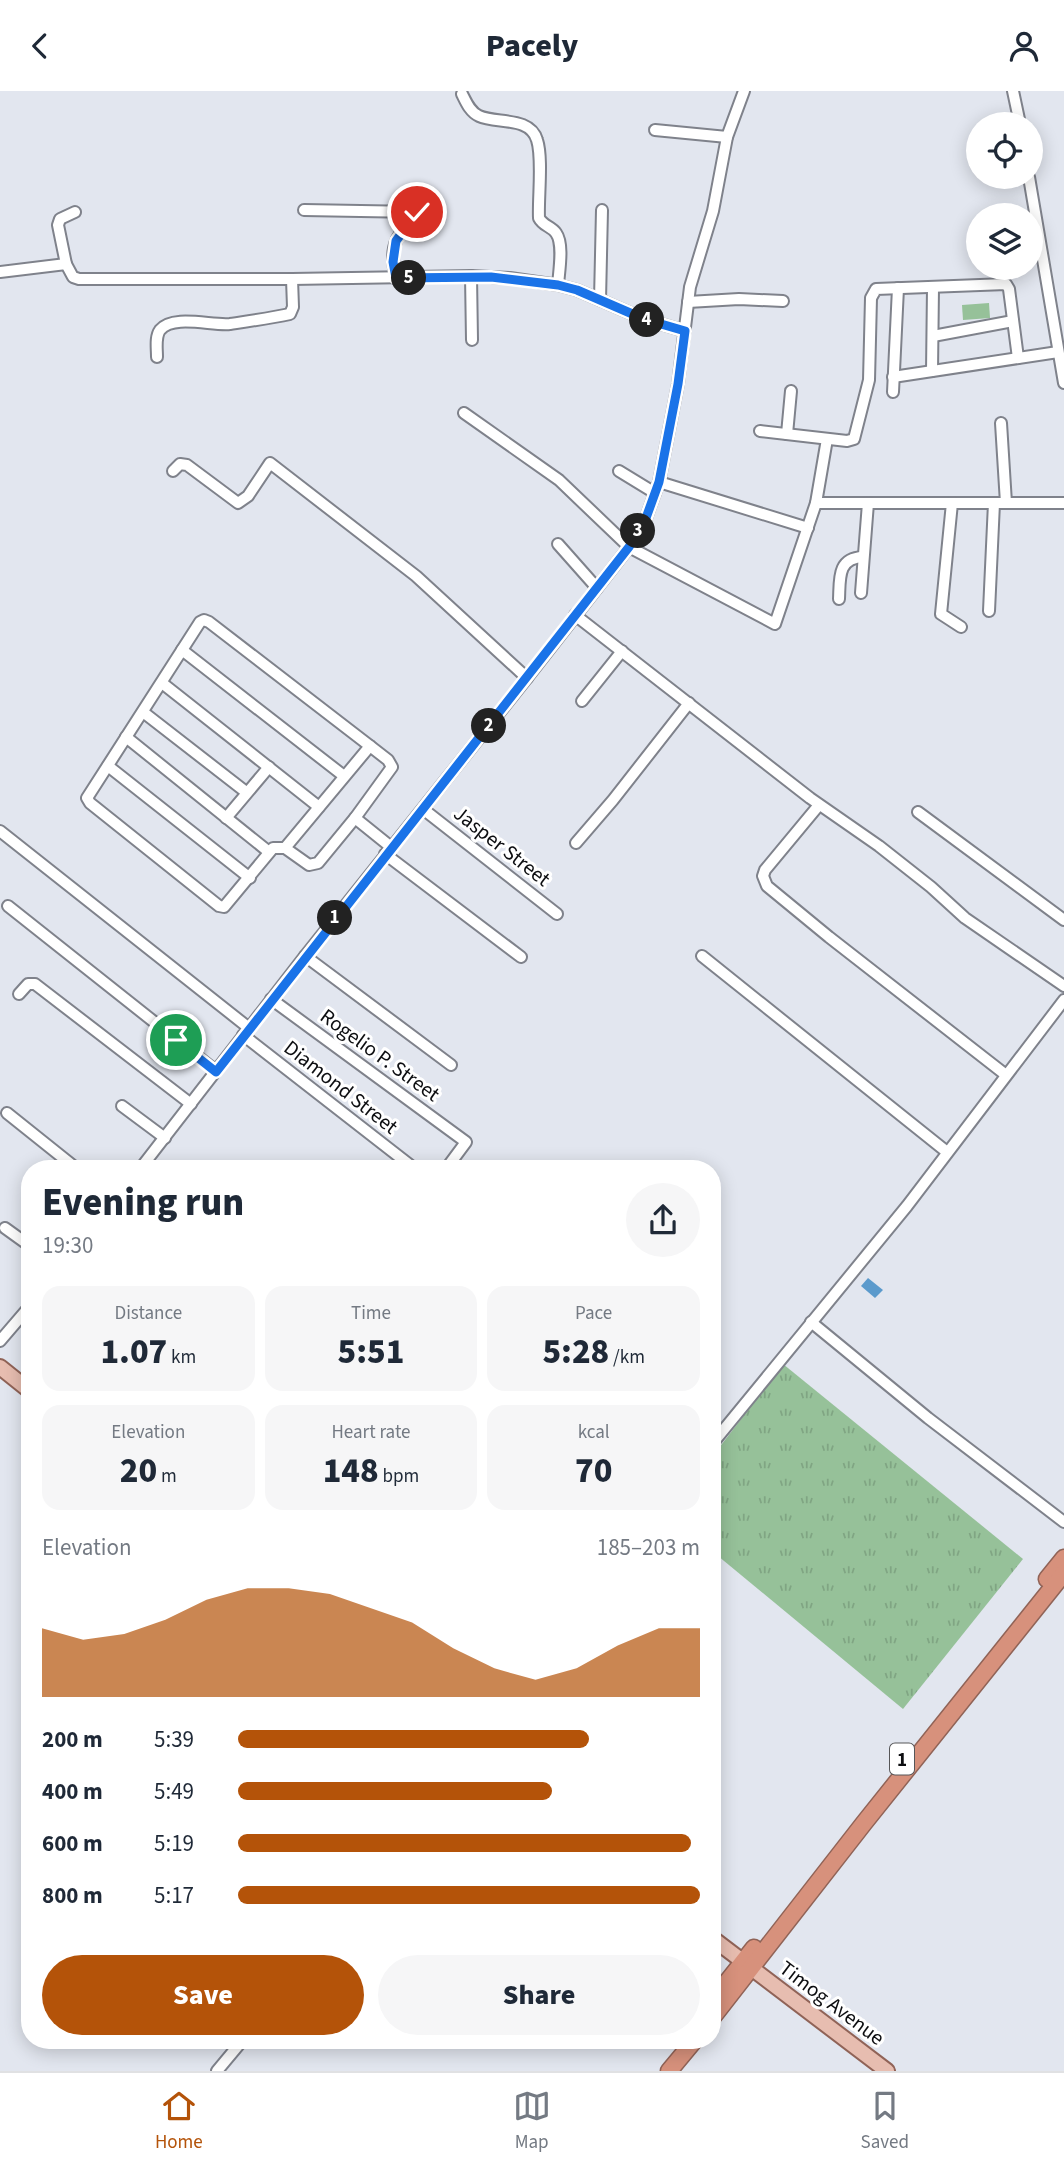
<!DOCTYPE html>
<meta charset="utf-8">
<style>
body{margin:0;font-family:"Source Sans 3",sans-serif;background:#f6f6f7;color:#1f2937;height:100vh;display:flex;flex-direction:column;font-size:26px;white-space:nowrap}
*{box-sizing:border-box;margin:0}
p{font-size:23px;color:#747a83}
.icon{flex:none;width:38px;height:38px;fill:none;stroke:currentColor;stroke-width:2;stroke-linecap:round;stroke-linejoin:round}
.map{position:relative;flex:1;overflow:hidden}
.drawer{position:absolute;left:21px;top:1069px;width:700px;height:889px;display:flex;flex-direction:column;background:#fff;border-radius:28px;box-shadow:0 4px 18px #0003}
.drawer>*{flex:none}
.fabs{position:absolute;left:966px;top:21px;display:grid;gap:14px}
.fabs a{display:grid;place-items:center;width:77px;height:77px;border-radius:50%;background:#fff;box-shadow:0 4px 18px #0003;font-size:35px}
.pin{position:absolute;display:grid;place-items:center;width:60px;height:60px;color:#fff;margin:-30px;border:4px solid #fff;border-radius:50%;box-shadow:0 2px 7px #0007}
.km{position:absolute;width:35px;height:35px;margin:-18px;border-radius:50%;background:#222;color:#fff;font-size:19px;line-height:35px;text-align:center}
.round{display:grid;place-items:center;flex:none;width:74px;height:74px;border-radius:37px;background:#f6f6f7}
.headline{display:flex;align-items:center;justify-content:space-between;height:119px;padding:0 21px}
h1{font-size:38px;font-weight:800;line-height:52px}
.stats{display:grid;grid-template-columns:repeat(3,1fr);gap:10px;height:119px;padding:7px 21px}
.stats div{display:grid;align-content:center;border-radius:18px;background:#f6f6f7;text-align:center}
.stats b{font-size:35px;font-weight:800}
.stats small{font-size:19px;font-weight:400}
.stats p{font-size:19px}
.chart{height:196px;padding:14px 21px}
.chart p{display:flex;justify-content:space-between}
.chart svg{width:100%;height:126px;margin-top:7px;fill:#b45309;opacity:.7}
.cta{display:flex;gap:14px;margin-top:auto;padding:14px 21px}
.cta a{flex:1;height:80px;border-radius:42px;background:#b45309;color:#fff;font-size:28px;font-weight:800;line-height:80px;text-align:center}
.cta a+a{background:#f6f6f7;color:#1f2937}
ul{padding:0 21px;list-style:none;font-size:23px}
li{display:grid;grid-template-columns:112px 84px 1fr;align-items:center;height:52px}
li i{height:18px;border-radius:9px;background:#b45309}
header{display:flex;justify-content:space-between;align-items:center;height:91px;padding:0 21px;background:#fff;font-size:32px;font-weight:800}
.menu{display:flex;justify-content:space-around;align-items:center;height:98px;border-top:2px solid #e0e1e3;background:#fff;font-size:19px;color:#747a83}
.menu a{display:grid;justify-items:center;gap:4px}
.menu .current{color:#b45309}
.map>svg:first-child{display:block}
</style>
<header><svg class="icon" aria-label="back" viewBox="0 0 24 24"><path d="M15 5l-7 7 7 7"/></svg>Pacely<svg class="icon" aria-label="person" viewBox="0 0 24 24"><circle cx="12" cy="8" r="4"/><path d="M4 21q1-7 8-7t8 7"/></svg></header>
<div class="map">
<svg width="1064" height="1980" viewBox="0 0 1064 1980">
<defs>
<pattern id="grass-tufts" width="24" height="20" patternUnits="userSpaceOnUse" patternTransform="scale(1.75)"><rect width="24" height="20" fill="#96c199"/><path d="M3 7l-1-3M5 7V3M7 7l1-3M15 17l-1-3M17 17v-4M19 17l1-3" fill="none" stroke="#80a583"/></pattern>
</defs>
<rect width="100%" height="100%" fill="#e2e6ef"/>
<!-- grass -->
<polygon fill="url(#grass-tufts)" points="783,1273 1023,1468 903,1618 712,1460 712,1366"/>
<!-- pitch -->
<polygon fill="#96c199" points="989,212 990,227 963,229 962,214"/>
<!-- water -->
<polygon fill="#5b9acc" points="868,1187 883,1199 875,1207 861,1195"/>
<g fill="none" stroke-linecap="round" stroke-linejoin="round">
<defs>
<g id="minor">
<polyline points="1013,0 1020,33"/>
<path d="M462 3C466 11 470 21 479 25 496 33 530 25 537 49 543 67 538 107 539 127 543 135 551 135 556 142 564 153 559 180 558 194"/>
<polyline points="655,39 727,46"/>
<polyline points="1029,86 1064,292"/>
<polyline points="304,119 417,121"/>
<polyline points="75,121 60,128 58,134 66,173 73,186 79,188 292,188 471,185 510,187 558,194 577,199 644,228 685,240"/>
<polyline points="0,181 66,173"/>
<polyline points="471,185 472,249"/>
<path d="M396 187C393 174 391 161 397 148 408 127 418 132 418 104"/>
<polyline points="600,209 602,119"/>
<polyline points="688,211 739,208 783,210"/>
<polyline points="933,245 1013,230"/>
<path d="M157 266C157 257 155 246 160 239 173 223 212 235 230 233 250 230 271 227 290 223L293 216 292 188"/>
<polyline points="932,280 933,197"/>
<polyline points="893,286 1058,261"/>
<polyline points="893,301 898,197"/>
<polyline points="464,322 559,389 629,456 775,533 816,412 827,348"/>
<polyline points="1001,332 1006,412"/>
<polyline points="760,340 847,350 854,348 869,289 871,207 876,198 1006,193 1009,198 1018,267"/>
<polyline points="787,343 791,300"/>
<polyline points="173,380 180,373 187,374 238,412 248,405 270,372 416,485 527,587"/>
<polyline points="619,380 655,402"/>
<polyline points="659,391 808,437"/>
<polyline points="816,412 1064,412"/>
<polyline points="952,412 941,523 961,536"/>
<polyline points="558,453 597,497"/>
<polyline points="861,502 868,412"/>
<path d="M839 508C840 488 837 467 863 466"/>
<polyline points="989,520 994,412"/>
<polyline points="575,524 810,707 879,755 931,796 965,827 1064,895"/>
<polygon points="204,529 209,531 370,655 388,669 392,676 355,727 318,772 309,774 285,757 273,757 224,816 219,815 90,712 87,707 200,531"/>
<polyline points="182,559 344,685"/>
<polyline points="162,592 319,716"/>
<polyline points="582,610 622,560"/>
<polyline points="143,621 246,701"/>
<polyline points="126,646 269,761"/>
<polyline points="108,675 250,787"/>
<polyline points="819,714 765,779 763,785 767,795 829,846 1006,984"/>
<polyline points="423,718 557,823"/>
<polyline points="918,721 1064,829"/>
<polyline points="226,727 269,676"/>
<polyline points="355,727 391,756"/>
<polyline points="0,740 249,937"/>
<polyline points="576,752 613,709 689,612"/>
<polyline points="285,757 370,655"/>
<polyline points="385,763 521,866"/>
<polyline points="8,815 216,980"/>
<polyline points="305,865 451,974"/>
<polyline points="702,865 947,1061"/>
<polyline points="19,903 28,893 35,893 191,1013"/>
<polyline points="271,908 466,1051 446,1078"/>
<polyline points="243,944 415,1078"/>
<polyline points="122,1015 165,1047"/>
<polyline points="7,1022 77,1078"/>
<polyline points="140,1078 305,865 527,587 629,456 646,427 659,391 678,293 690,196 713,120 727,46 744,0"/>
<polyline points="5,1137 30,1155"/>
<polyline points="811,1231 928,1327 1064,1431"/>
<polyline points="0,1250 30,1215"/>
<polyline points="712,1353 907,1115 1064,909"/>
<polyline points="217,1980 242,1950"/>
</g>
<g id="major">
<polyline points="0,1276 30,1300"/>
<polyline points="712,1847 887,1980"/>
</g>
<g id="highway">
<polyline points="1047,1488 1064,1467"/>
<polyline points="712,1910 754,1857"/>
<polyline points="712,1927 864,1732 1064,1482"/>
<polyline points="669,1980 694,1950"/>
</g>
</defs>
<!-- minor casing -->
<use href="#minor" stroke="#7f828b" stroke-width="14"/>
<!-- major casing -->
<use href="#major" stroke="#906357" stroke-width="18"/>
<!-- highway casing -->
<use href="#highway" stroke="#906357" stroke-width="19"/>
<!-- minor -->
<use href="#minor" stroke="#fff" stroke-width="10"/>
<!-- major -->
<use href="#major" stroke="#e7bdb0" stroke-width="14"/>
<!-- highway -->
<use href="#highway" stroke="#d7917c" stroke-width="16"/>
</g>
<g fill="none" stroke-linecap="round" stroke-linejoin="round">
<defs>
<polyline id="route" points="176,949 216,981 629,456 646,427 659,391 678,293 685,240 644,228 577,199 558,194 491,186 396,187 393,171 396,150 417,121"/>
</defs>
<!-- route casing -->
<use href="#route" stroke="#fff" stroke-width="14"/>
<!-- route -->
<use href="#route" stroke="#1a73e8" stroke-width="9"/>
</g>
<g text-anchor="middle" stroke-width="6" stroke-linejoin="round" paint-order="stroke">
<!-- shield labels -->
<rect fill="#fff" stroke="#565658" stroke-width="2" x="890" y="1652.5" width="24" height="31" rx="5"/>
<g font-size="19" font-weight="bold" fill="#0d0e11">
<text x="902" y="1675">1</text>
</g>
<!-- street labels -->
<g font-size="21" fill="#0d0e11" stroke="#fff">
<text transform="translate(502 755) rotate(38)" y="7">Jasper Street</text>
<text transform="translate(380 964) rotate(36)" y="7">Rogelio P. Street</text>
<text transform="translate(341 996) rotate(38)" y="7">Diamond Street</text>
<text transform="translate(832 1912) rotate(37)" y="7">Timog Avenue</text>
</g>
</g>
</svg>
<div class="fabs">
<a><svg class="icon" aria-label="locate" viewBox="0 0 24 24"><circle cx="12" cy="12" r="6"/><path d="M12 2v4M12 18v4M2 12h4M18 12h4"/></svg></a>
<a><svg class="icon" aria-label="layers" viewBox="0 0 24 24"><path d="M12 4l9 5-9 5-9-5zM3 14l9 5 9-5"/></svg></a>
</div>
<div class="pin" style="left:176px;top:949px;background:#1e9e55"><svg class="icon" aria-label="arrive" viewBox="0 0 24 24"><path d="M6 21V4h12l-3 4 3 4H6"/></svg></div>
<div class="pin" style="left:417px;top:121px;background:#d93025"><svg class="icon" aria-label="check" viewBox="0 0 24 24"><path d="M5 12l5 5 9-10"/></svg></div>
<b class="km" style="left:335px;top:827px">1</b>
<b class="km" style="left:489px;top:635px">2</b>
<b class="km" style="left:638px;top:440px">3</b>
<b class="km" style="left:647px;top:229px">4</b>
<b class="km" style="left:409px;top:187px">5</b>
<section class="drawer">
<div class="headline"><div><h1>Evening run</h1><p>19:30</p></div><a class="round"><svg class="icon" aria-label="share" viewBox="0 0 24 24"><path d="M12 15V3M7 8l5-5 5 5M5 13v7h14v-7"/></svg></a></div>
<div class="stats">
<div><p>Distance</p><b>1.07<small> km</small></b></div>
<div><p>Time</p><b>5:51</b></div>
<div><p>Pace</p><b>5:28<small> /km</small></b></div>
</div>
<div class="stats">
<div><p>Elevation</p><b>20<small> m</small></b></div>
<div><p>Heart rate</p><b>148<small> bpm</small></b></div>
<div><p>kcal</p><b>70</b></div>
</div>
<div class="chart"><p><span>Elevation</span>185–203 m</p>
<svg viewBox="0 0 160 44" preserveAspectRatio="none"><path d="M0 44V20L10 24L20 22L30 17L40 10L50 6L60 6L70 8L80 13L90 18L100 27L110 34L120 38L130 34L140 26L150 20L160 20V44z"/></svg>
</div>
<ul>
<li><b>200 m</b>5:39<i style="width:76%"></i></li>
<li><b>400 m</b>5:49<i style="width:68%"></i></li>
<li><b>600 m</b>5:19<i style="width:98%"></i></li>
<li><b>800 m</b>5:17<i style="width:100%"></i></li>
</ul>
<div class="cta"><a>Save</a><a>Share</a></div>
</section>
</div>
<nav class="menu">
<a class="current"><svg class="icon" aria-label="home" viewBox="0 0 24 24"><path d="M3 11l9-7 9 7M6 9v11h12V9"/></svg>Home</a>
<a><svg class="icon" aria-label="map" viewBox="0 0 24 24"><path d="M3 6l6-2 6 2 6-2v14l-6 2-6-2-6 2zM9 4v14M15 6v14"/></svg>Map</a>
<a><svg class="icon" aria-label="saved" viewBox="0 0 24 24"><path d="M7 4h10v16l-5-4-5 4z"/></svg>Saved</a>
</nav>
